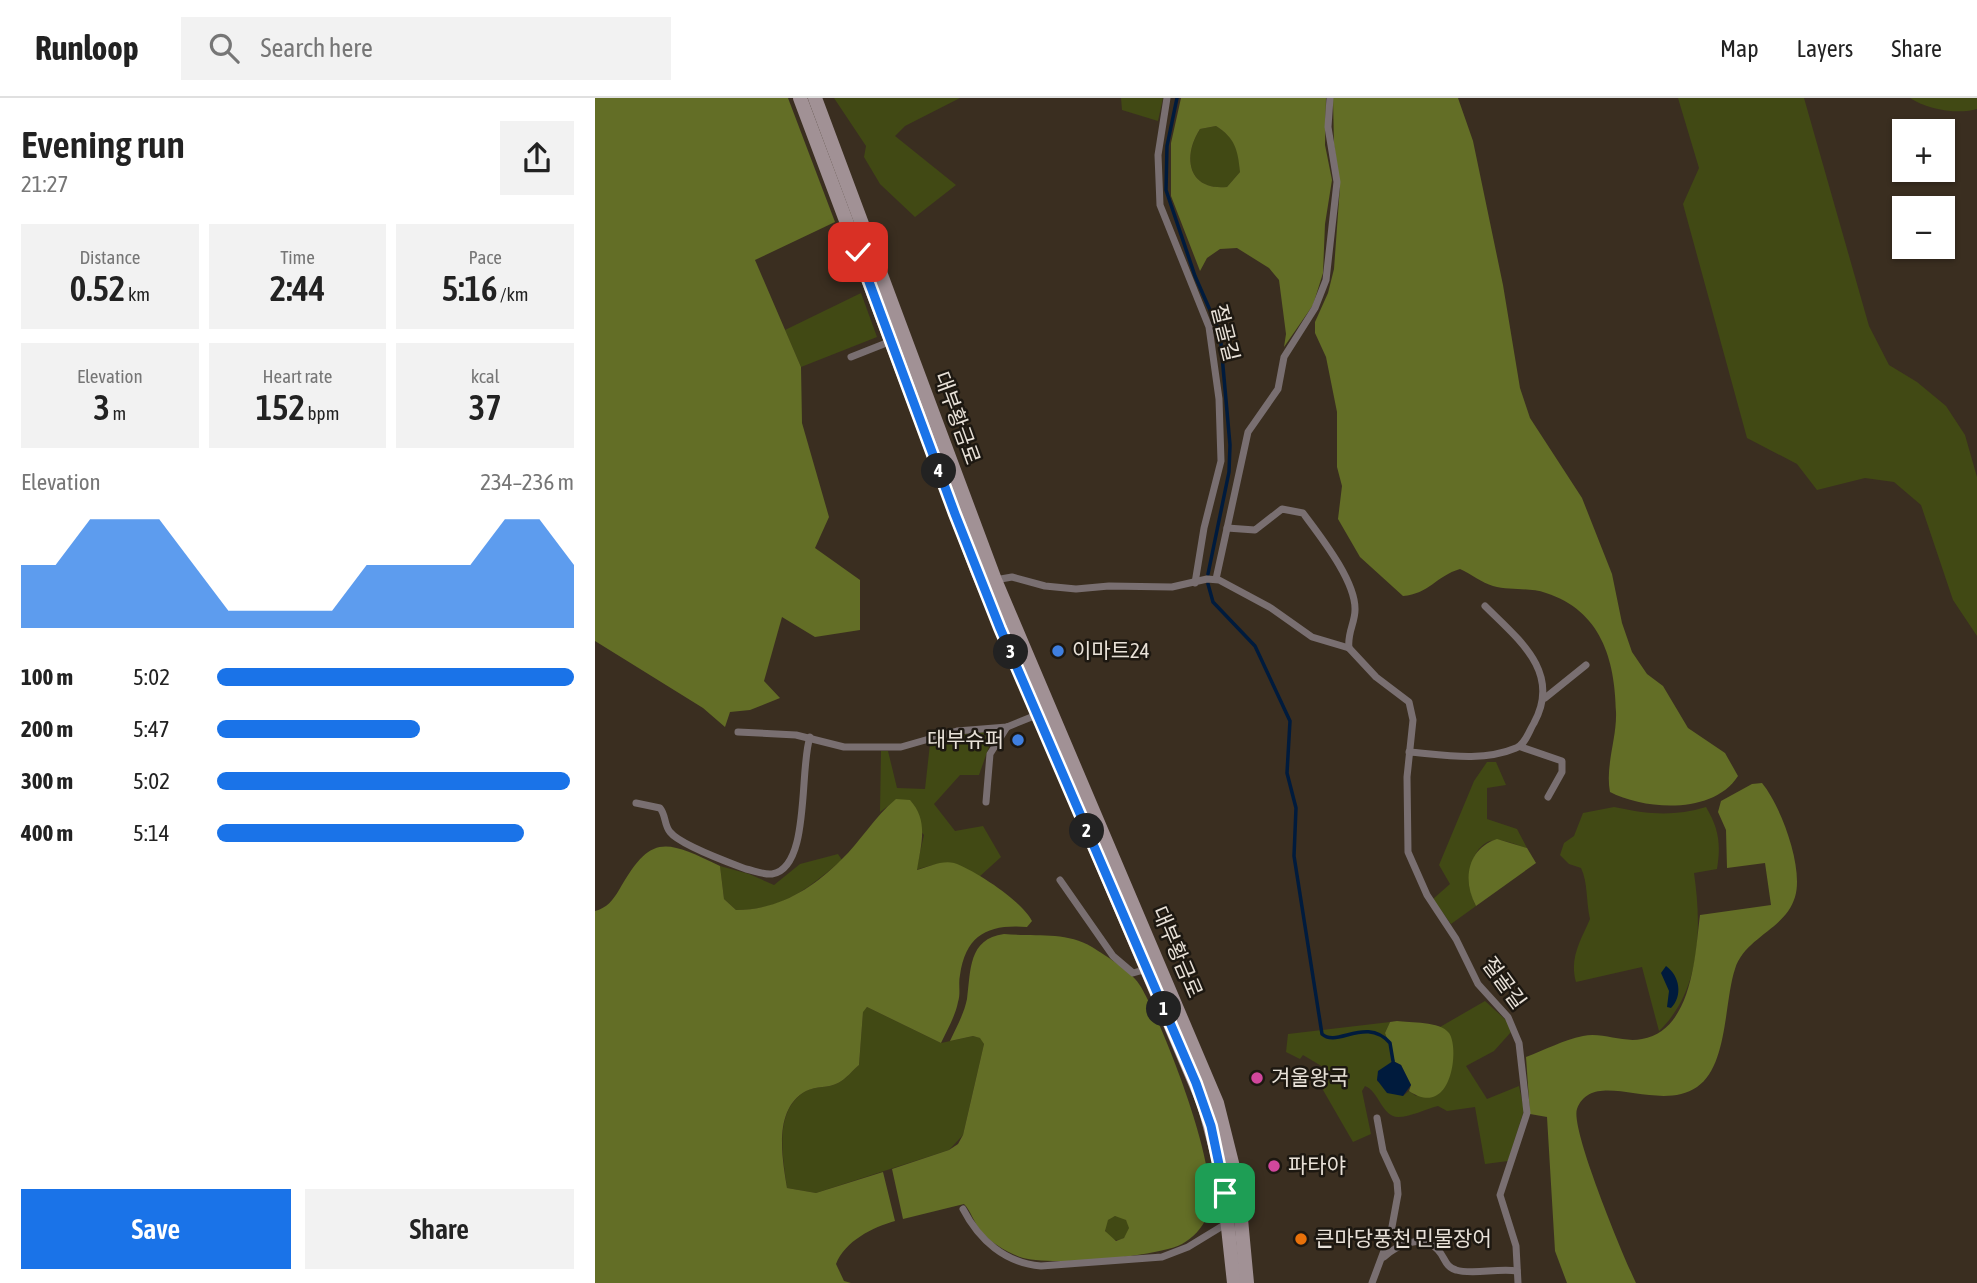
<!DOCTYPE html>
<meta charset="utf-8">
<style>
body{margin:0;font-family:"Asap Condensed","Noto Sans KR",sans-serif;background:#f2f2f2;color:#222;height:100vh;display:flex;flex-direction:column;font-size:26px;white-space:nowrap}
*{box-sizing:border-box;margin:0}
p{font-size:23px;color:#767676}
.icon{flex:none;width:38px;height:38px;fill:none;stroke:currentColor;stroke-width:2;stroke-linecap:round;stroke-linejoin:round}
.map{position:relative;flex:1;overflow:hidden}
.drawer{display:flex;flex-direction:column;background:#fff;width:595px}
.drawer>*{flex:none}
.tools{position:absolute;left:1297px;top:21px;display:grid;gap:14px}
.tools a{display:grid;place-items:center;width:63px;height:63px;border-radius:0px;background:#fff;box-shadow:0 2px 5px #0004;font-size:35px}
.pin{position:absolute;display:grid;place-items:center;width:60px;height:60px;color:#fff;margin:-30px;border-radius:14px;box-shadow:0 4px 10px #0006}
.km{position:absolute;width:35px;height:35px;margin:-18px;border-radius:50%;background:#222;color:#fff;font-size:19px;line-height:35px;text-align:center}
.round{display:grid;place-items:center;flex:none;width:74px;height:74px;border-radius:0px;background:#f2f2f2}
.summary{display:flex;align-items:center;justify-content:space-between;height:119px;padding:0 21px}
h1{font-size:38px;font-weight:600;line-height:52px}
.metrics{display:grid;grid-template-columns:repeat(3,1fr);gap:10px;height:119px;padding:7px 21px}
.metrics div{display:grid;align-content:center;border-radius:0px;background:#f2f2f2;text-align:center}
.metrics b{font-size:35px;font-weight:600}
.metrics small{font-size:19px;font-weight:400}
.metrics p{font-size:19px}
.chart{height:196px;padding:14px 21px}
.chart p{display:flex;justify-content:space-between}
.chart svg{width:100%;height:126px;margin-top:7px;fill:#1a73e8;opacity:.7}
.button{display:flex;gap:14px;margin-top:auto;padding:14px 21px}
.button a{flex:1;height:80px;border-radius:0px;background:#1a73e8;color:#fff;font-size:28px;font-weight:600;line-height:80px;text-align:center}
.button a+a{background:#f2f2f2;color:#222}
ul{padding:0 21px;list-style:none;font-size:23px}
li{display:grid;grid-template-columns:112px 84px 1fr;align-items:center;height:52px}
li i{height:18px;border-radius:9px;background:#1a73e8}
header{display:flex;align-items:center;gap:42px;box-sizing:border-box;height:98px;padding:0 35px;background:#fff;border-bottom:2px solid #e0e0e0}
header strong{font-size:33px}
nav{display:flex;gap:38px;margin-inline-start:auto;font-size:24px}
.search{width:490px;height:63px;background:#f2f2f2;display:flex;align-items:center;gap:18px;box-sizing:border-box;padding:0 24px;border-radius:0px;color:#767676;font-size:26px}
main{display:flex;flex:1;min-height:0}
.map>svg:first-child{display:block}
</style>
<header>
<strong>Runloop</strong>
<div class="search"><svg class="icon" aria-label="search" viewBox="0 0 24 24"><circle cx="10" cy="10" r="6"/><path d="M15 15l6 6"/></svg>Search here</div>
<nav><a>Map</a><a>Layers</a><a>Share</a></nav>
</header>
<main>
<section class="drawer">
<div class="summary"><div><h1>Evening run</h1><p>21:27</p></div><a class="round"><svg class="icon" aria-label="share" viewBox="0 0 24 24"><path d="M12 15V3M7 8l5-5 5 5M5 13v7h14v-7"/></svg></a></div>
<div class="metrics">
<div><p>Distance</p><b>0.52<small> km</small></b></div>
<div><p>Time</p><b>2:44</b></div>
<div><p>Pace</p><b>5:16<small> /km</small></b></div>
</div>
<div class="metrics">
<div><p>Elevation</p><b>3<small> m</small></b></div>
<div><p>Heart rate</p><b>152<small> bpm</small></b></div>
<div><p>kcal</p><b>37</b></div>
</div>
<div class="chart"><p><span>Elevation</span>234–236 m</p>
<svg viewBox="0 0 160 44" preserveAspectRatio="none"><path d="M0 44V22L10 22L20 6L30 6L40 6L50 22L60 38L70 38L80 38L90 38L100 22L110 22L120 22L130 22L140 6L150 6L160 22V44z"/></svg>
</div>
<ul>
<li><b>100 m</b>5:02<i style="width:100%"></i></li>
<li><b>200 m</b>5:47<i style="width:57%"></i></li>
<li><b>300 m</b>5:02<i style="width:99%"></i></li>
<li><b>400 m</b>5:14<i style="width:86%"></i></li>
</ul>
<div class="button"><a>Save</a><a>Share</a></div>
</section>
<div class="map">
<svg width="1382" height="1185" viewBox="0 0 1382 1185">
<rect width="100%" height="100%" fill="#3a2e20"/>
<!-- green -->
<g fill="#414914">
<polygon points="239,0 365,0 310,28 300,38 361,87 320,119 285,86 269,59 271,48"/>
<polygon points="526,0 568,0 563,23 527,12"/>
<polygon points="1083,0 1209,0 1274,228 1294,267 1322,284 1351,308 1370,337 1382,379 1382,538 1358,502 1326,407 1299,384 1270,380 1222,392 1202,366 1152,340 1088,106 1104,70"/>
<path d="M1315 0H1382V11C1363 17 1331 11 1315 0Z"/>
<path d="M621 28C640 40 644 52 645 74L632 89C593 93 587 59 605 31Z"/>
<polygon points="266,195 282,239 206,269 190,232"/>
<path d="M395 633 397 640 384 677H365L339 706 360 733 388 728 406 759 384 779C357 764 351 762 321 772L329 737 301 702 285 714 286 653H293L302 690 330 691 335 646 356 638Z"/>
<path d="M892 664H901L911 687 892 690V721L922 731 932 750C922 747 908 741 899 742 872 747 871 789 881 808L856 826 838 801 855 786 844 767 879 683Z"/>
<path d="M1019 709C1052 716 1078 719 1111 709 1124 731 1126 746 1122 771L1099 775C1107 830 1106 893 1064 933L1047 869 981 884C974 860 986 842 995 821 991 804 993 784 986 770L974 766 965 757 969 745 979 738 988 715Z"/>
<path d="M243 756 247 762C212 791 188 812 141 812L129 801 125 768 154 776 179 787 205 766Z"/>
<path d="M890 903 913 924 916 934 899 953 871 968 892 1001 924 988 929 1012 913 1063 890 1066 880 1009 852 1013 843 1008C831 1011 815 1019 803 1019 787 1019 784 993 770 988L767 993 776 1036 758 1044 728 992 738 975 708 957 705 961 691 954 693 936 795 924 790 935 800 964 784 973 782 983 808 998 814 993 821 998 856 968C857 951 860 939 845 929Z"/>
<path d="M272 909 346 945 378 938 386 940 389 946 368 1037 354 1052 221 1095 192 1090C188 1059 178 1012 211 993 221 988 234 990 243 985 251 981 258 972 264 967L268 913Z"/>
<circle cx="522" cy="1130" r="12"/>
</g>
<!-- forest -->
<g fill="#636e26" fill-rule="evenodd">
<polygon points="0,0 193,0 240,124 160,162 206,269 207,325 234,419 220,450 265,482 265,532 220,539 187,519 169,583 185,600 155,612 135,614 130,629 108,610 0,543"/>
<path d="M586 0H731L730 47 737 82 730 126 728 175 718 207 689 249 691 236 684 182 674 170 642 150 625 151 612 160 605 173 576 98V45ZM621 28C640 40 643 52 645 74L632 89C593 93 587 59 605 31Z"/>
<path d="M738 0H863L878 43 908 187 925 290 935 320 987 400 1017 476 1027 525 1037 554 1052 576 1068 588 1093 630 1130 655 1143 678C1118 717 1050 712 1015 694 1010 668 1022 640 1021 614 1020 561 1006 513 951 495 934 489 915 493 898 488 887 485 876 476 865 471 841 478 834 496 808 498L765 459 743 421 747 388 742 369V314L731 259 720 235V224L733 195 739 171 745 88 739 47Z"/>
<path d="M1167 685C1186 708 1209 770 1200 799 1190 832 1150 839 1140 871 1129 904 1133 968 1102 989 1063 1016 998 969 982 1011 975 1031 1029 1160 1041 1185H972L960 1153 952 1019 935 1016 931 959C950 952 968 942 988 938 1008 934 1027 945 1047 941 1098 932 1100 856 1105 817L1176 807 1170 765 1132 770 1131 732 1123 714 1126 703 1157 686Z"/>
<path d="M301 701 315 702C334 723 326 746 322 772 333 769 347 762 359 765 380 772 428 804 437 823L432 829C394 826 371 836 365 877 363 886 366 895 363 904 360 919 352 932 346 945L272 909 268 914 264 967C258 972 251 981 243 985 234 990 221 988 211 993 178 1011 187 1059 192 1090L221 1095 288 1074 300 1123C278 1129 250 1143 241 1166L249 1183 256 1185H0V813C12 810 18 802 24 792 56 736 69 741 125 768L129 801 141 812C183 812 217 791 246 762 266 743 279 719 301 701Z"/>
<path d="M902 741 932 750 941 765 881 808C867 782 872 751 902 741Z"/>
<path d="M409 836C439 839 470 833 497 849 511 858 538 874 546 889 568 927 630 1082 612 1119 607 1130 598 1140 587 1146 563 1159 451 1169 425 1159 411 1154 395 1144 386 1133 379 1125 376 1113 369 1106L308 1121 297 1071 354 1052 363 1046 368 1037 389 946 385 940 378 938 355 943C361 930 369 916 372 901 376 872 373 841 409 836ZM520 1118 531 1122 534 1130 529 1140 521 1143 510 1133 513 1122Z"/>
<path d="M802 923C815 925 845 923 854 935 865 950 857 1022 814 993L816 987 806 967 800 964 790 935 795 924Z"/>
</g>
<!-- water -->
<g fill="#001b3d">
<path d="M1071 868C1085 878 1088 898 1076 910L1072 909 1074 893 1066 875Z"/>
<polygon points="798,963 806,967 816,987 808,998 792,995 782,982 783,973"/>
</g>
<g fill="none" stroke-linecap="round" stroke-linejoin="round">
<!-- stream -->
<g stroke="#001b3d" stroke-width="3.5">
<polyline points="582,0 572,48 571,92 600,178 625,235 635,347 634,374 613,476"/>
<path d="M613 486 618 504 660 548 695 623 692 675 701 710 699 758 727 936C742 950 771 918 795 945L798 963"/>
</g>
<!-- service -->
<g stroke="#796f71" stroke-width="7">
<polyline points="572,0 563,57 565,107 614,229 624,301 626,363 609,430 600,485"/>
<polyline points="256,259 299,242"/>
<path d="M632 430 660 432 687 411 708 415C725 438 761 483 760 512 760 525 752 535 754 550"/>
<polyline points="621,481 653,334 683,291 689,259 720,210 731,182 742,84 733,29 735,0"/>
<polyline points="400,482 417,479 450,488 481,491 514,488 577,489 612,481 624,482 676,510 717,539 754,550 781,579 814,604 818,622 812,679 813,754 832,797 861,841 883,886 913,919 924,945 932,1015 905,1097 921,1148 923,1185"/>
<polyline points="950,600 991,567"/>
<polyline points="143,634 201,637 249,649 306,649 362,633 412,629 444,616"/>
<polyline points="926,649 967,663 967,674 953,699"/>
<path d="M814 654C849 657 888 664 921 650 930 647 934 633 939 625 967 574 923 541 890 508"/>
<polyline points="391,704 395,656 412,629"/>
<path d="M41 705 65 710C71 717 69 727 75 734 85 747 135 765 151 771 160 773 169 777 177 776 216 770 204 670 215 639"/>
<polyline points="465,782 518,858 538,875 552,871"/>
<path d="M368 1111C384 1142 410 1165 446 1168L567 1159 593 1149 634 1124"/>
<path d="M789 1159C802 1147 828 1135 843 1152 850 1159 850 1169 861 1172 877 1177 903 1170 922 1173"/>
<polyline points="777,1185 796,1134 803,1096 802,1084 788,1053 782,1020"/>
</g>
<!-- secondary -->
<g stroke="#a19195" stroke-width="14">
<polyline points="205,0 382,472 609,1006 627,1074 639,1185"/>
<polyline points="220,0 400,482 622,1005 643,1089 652,1185"/>
</g>
</g>
<g fill="none" stroke-linecap="round" stroke-linejoin="round">
<defs>
<polyline id="route" points="263,154 360,416 405,530 601,985 616,1028 630,1095"/>
</defs>
<!-- route casing -->
<use href="#route" stroke="#fff" stroke-width="14"/>
<!-- route -->
<use href="#route" stroke="#1a73e8" stroke-width="9"/>
</g>
<!-- markers -->
<g fill="#3f7fe0" stroke="#1d1811" stroke-width="2.5">
<circle cx="463" cy="553" r="7"/>
<circle cx="423" cy="642" r="7"/>
</g>
<g fill="#d1479c" stroke="#1d1811" stroke-width="2.5">
<circle cx="662" cy="980" r="7"/>
<circle cx="679" cy="1068" r="7"/>
</g>
<circle fill="#e8710a" stroke="#1d1811" stroke-width="2.5" cx="706" cy="1141" r="7"/>
<g text-anchor="middle" stroke-width="5" stroke-linejoin="round" paint-order="stroke">
<!-- street labels -->
<g font-size="21" fill="#e8e1d8" stroke="#1d1811">
<text transform="translate(630 235) rotate(76)" y="7">절골길</text>
<text transform="translate(362 320) rotate(70)" y="7">대부황금로</text>
<text transform="translate(582 854) rotate(67)" y="7">대부황금로</text>
<text transform="translate(909 885) rotate(54)" y="7">절골길</text>
</g>
<!-- poi labels -->
<g font-size="21" fill="#e8e1d8" stroke="#1d1811" text-anchor="start">
<text x="477" y="560">이마트24</text>
<text x="409" y="649" text-anchor="end">대부슈퍼</text>
<text x="676" y="987">겨울왕국</text>
<text x="693" y="1075">파타야</text>
<text x="720" y="1148">큰마당풍천 민물장어</text>
</g>
</g>
</svg>
<div class="tools">
<a>+</a>
<a>−</a>
</div>
<div class="pin" style="left:630px;top:1095px;background:#1e9e55"><svg class="icon" aria-label="arrive" viewBox="0 0 24 24"><path d="M6 21V4h12l-3 4 3 4H6"/></svg></div>
<div class="pin" style="left:263px;top:154px;background:#d93025"><svg class="icon" aria-label="check" viewBox="0 0 24 24"><path d="M5 12l5 5 9-10"/></svg></div>
<b class="km" style="left:569px;top:911px">1</b>
<b class="km" style="left:492px;top:733px">2</b>
<b class="km" style="left:416px;top:554px">3</b>
<b class="km" style="left:344px;top:373px">4</b>
</div>
</main>
